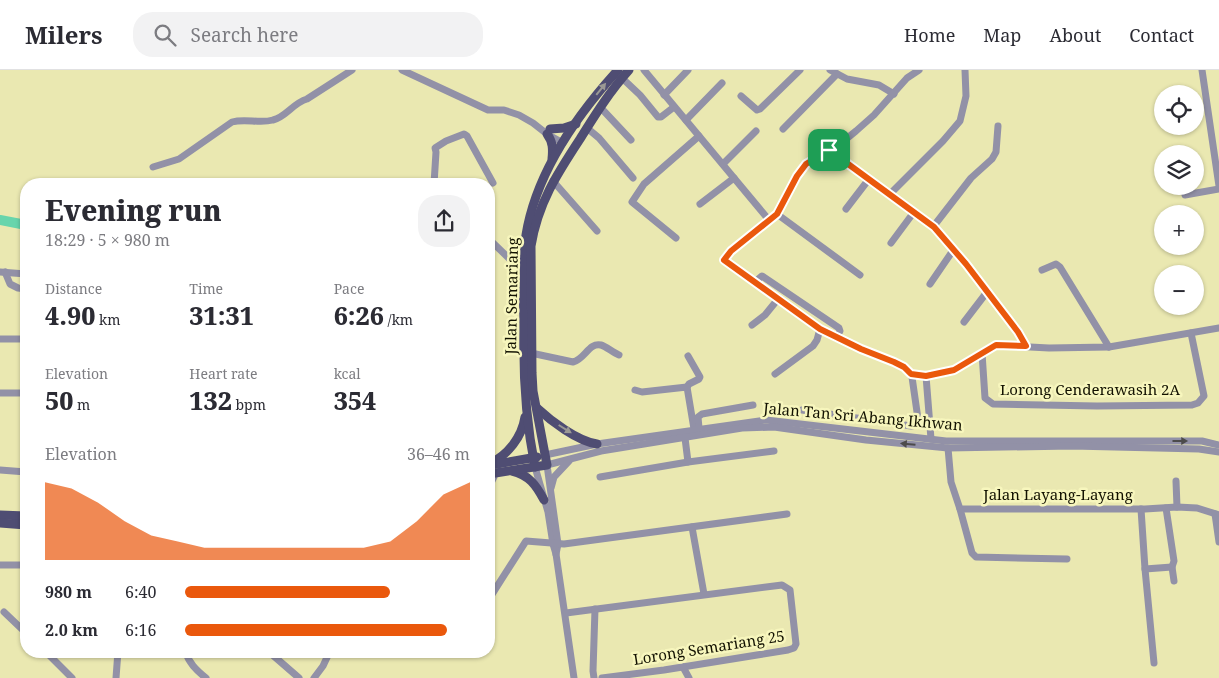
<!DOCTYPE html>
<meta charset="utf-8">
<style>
body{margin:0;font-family:"Noto Serif",serif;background:#f2f2f3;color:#2b2b33;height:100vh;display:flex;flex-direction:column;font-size:19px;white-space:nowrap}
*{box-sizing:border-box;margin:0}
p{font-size:16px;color:#7c7c81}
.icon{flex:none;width:28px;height:28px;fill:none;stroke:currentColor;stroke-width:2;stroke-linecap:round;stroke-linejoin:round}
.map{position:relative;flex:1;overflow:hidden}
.drawer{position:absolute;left:20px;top:108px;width:475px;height:480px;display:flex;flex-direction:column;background:#fff;border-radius:20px;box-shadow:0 1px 4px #0004}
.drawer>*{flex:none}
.tools{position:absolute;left:1154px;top:15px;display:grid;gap:10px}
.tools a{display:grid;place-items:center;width:50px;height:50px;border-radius:50%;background:#fff;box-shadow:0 1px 4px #0004;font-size:25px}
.pin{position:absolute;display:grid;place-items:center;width:42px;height:42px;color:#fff;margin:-21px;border-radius:10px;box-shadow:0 2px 8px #0006}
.round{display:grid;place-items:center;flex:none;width:52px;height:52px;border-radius:20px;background:#f2f2f3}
.summary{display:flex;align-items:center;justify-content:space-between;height:85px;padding:0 25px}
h1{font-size:28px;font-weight:800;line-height:38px}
.stats{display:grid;grid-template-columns:repeat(3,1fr);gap:8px;height:85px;padding:5px 25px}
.stats div{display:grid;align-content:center}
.stats b{font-size:25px;font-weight:800}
.stats small{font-size:14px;font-weight:400}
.stats p{font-size:14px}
.chart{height:140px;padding:10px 25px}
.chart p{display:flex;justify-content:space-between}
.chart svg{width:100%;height:90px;margin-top:5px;fill:#ea580c;opacity:.7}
ul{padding:0 25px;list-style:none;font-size:16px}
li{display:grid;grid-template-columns:80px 60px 1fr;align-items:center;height:38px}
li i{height:12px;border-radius:6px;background:#ea580c}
header{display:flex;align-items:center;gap:30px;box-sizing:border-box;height:70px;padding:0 25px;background:#fff;border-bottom:1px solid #e1e1e2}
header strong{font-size:24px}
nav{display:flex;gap:28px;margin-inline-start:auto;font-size:18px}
.search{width:350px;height:45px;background:#f2f2f3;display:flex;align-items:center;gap:12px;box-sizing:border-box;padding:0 18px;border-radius:20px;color:#7c7c81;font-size:19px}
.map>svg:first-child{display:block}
</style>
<header>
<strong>Milers</strong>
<div class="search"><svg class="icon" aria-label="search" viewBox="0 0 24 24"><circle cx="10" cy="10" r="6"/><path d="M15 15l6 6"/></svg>Search here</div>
<nav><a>Home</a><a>Map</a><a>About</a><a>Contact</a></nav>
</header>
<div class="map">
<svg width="1219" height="608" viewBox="0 0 1219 608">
<rect width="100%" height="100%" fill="#eae8b1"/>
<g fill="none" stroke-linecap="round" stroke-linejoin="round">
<!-- river -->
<polyline stroke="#68d5ac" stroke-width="10" points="0,150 26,155"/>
<!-- minor -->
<g stroke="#9291a7" stroke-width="7">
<polyline points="402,0 488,40 504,40 519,45 533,53 547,64 563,73"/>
<polyline points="644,0 769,150"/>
<polyline points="830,0 847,9 879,15 894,24"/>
<polyline points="1202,0 1219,116"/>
<polyline points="622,8 640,25 658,47 661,47 674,37"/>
<polyline points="664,25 688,0"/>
<polyline points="741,26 757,40 760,39 800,0"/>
<polyline points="601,38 631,70"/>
<polyline points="686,50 722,13"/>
<polyline points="587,58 599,68 633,108"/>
<polyline points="783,59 837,4"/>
<polyline points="829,80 933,157 966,195 1018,262 1026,276"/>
<polyline points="723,94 756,61"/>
<path d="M153 97 179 89 232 52C246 48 259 54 273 50 286 47 293 33 307 29L352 0"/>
<polyline points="553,111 597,161"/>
<polyline points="434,114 436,82 435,78 446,71 464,64 467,66 493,113"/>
<polyline points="890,124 943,71 960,51 966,26 965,0"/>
<polyline points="1185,125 1219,119"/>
<polyline points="700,134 734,108"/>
<polyline points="846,139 869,109"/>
<polyline points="777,144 860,205"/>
<polyline points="933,157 971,108 992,89 996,82 998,56"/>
<polyline points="676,168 632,132 644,114 699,66"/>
<polyline points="489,169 524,203"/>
<polyline points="891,173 914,142"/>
<polyline points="1042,200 1056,194 1060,197 1109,277"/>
<polyline points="0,202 26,204"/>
<polyline points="5,202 10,214 18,218 26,219"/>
<polyline points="755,212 762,206 839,258 840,261 836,268"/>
<polyline points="930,214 954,179"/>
<polyline points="964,252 987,222"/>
<polyline points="752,255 765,245 778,229"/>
<polyline points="0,269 26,269"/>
<path d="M531 283 573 292C585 289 589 272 601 275 605 276 614 283 619 285"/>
<polyline points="982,283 985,328 993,334 1097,336 1192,335 1198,333 1204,326 1191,263"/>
<polyline points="775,304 813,276 817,270 820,259"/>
<polyline points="911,304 926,306 953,301 996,275 1049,278 1109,277 1219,258"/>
<polyline points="926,306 931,369"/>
<polyline points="687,317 689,314 699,309 700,307 688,286"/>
<polyline points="635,320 642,322 687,317 694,359"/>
<polyline points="0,323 26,323"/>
<polyline points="802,340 911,356 916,355 918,349 912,307 904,297 861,279 820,259 724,190 731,181 777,144 797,106 806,94 840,74 856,61 874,45 907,8 919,0"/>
<polyline points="699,358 698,347 702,344 753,335"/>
<polyline points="685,368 688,392"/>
<polyline points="948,378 951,412 960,439 1145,439 1177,437 1197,438 1219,445"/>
<polyline points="545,385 597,374 766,350 946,371 1202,371 1219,375"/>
<polyline points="535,397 548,442 553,474 556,484 574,608"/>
<polyline points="0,400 26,402"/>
<polyline points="600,407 688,392 774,381"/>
<polyline points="1176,411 1177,437"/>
<polyline points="489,417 494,407"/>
<polyline points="551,418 554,407 569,391"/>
<polyline points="1166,438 1174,491 1172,497 1174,511"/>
<polyline points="960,439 972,483 976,487 1067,489"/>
<polyline points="1141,439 1145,499 1154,593"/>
<polyline points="1215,444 1219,472"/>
<polyline points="692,457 704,524"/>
<polyline points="556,484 558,474 547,395 601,381 742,358 774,357 866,370 948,378 1072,376 1199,379 1219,382"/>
<polyline points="0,495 26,495"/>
<polyline points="1145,499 1172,497"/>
<polyline points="489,529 526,471 564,474 787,444"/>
<polyline points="4,542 26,563"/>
<polyline points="566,543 782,515 790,520 796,574 794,578 788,580 664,600 602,608"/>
<polyline points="45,581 72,608"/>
<path d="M185 581C189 593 196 600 206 608"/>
<polyline points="268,581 299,608"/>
<polyline points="683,597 689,608"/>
<polyline points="116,608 118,581"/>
<polyline points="314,608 323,596 330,581"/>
<polyline points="594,608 593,601 595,539"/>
</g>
<!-- major -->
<g stroke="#4f4d73" stroke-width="9">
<polyline points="550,59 564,58 576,54"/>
<path d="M547 64C553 72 553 79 552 89"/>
<path d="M537 338C551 351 577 371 597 374"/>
<path d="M489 394C508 385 522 367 525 347"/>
<polyline points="491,395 537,387"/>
<path d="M535 397C526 352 523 306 524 260 524 229 521 196 526 165 536 103 577 45 618 0"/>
<path d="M512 401C529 405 536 415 544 430"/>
<path d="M489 404 547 395 533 321 532 303 531 176C538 133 557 104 580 69 595 45 610 21 629 0"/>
<polyline points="0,445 26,446"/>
<polyline points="0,453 26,455"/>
</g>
</g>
<!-- one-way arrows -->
<defs><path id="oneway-solid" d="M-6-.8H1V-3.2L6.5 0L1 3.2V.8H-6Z" transform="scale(1.25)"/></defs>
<g fill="#9b9994">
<use href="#oneway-solid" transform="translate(601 19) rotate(-51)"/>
<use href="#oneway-solid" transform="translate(565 359) rotate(32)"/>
</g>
<g fill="#4c4b4b">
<use href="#oneway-solid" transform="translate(1180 371)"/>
<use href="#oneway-solid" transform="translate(908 374) rotate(-175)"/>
</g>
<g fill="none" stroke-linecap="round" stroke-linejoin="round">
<defs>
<polygon id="route" points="829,80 934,157 966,194 1018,262 1026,276 996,275 954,300 926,306 911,304 904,297 894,292 861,279 820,259 724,190 731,181 777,144 797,106 806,94"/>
</defs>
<!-- route casing -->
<use href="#route" stroke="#fff" stroke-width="10"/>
<!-- route -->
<use href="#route" stroke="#ea580c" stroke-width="6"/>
</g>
<g text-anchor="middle" stroke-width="5" stroke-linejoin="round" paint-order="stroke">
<!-- street labels -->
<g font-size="15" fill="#121100" stroke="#f7f6bd">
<text transform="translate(512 226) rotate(-89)" y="5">Jalan Semariang</text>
<text x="1090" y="325">Lorong Cenderawasih 2A</text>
<text transform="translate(863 347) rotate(5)" y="5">Jalan Tan Sri Abang Ikhwan</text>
<text x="1058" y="430">Jalan Layang-Layang</text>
<text transform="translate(709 578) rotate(-9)" y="5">Lorong Semariang 25</text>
</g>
</g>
</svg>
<div class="tools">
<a><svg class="icon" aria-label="locate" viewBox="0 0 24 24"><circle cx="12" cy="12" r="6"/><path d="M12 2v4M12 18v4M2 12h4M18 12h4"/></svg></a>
<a><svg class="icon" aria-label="layers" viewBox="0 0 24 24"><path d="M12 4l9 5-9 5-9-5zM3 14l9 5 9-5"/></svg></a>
<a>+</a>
<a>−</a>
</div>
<div class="pin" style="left:829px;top:80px;background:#1e9e55"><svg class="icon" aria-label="arrive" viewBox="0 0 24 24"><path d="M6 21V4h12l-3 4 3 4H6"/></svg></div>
<section class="drawer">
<div class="summary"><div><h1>Evening run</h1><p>18:29 · 5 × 980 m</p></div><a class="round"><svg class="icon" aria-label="share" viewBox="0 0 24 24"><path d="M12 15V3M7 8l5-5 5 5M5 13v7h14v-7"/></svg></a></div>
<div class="stats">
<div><p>Distance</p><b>4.90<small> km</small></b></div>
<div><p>Time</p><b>31:31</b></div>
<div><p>Pace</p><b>6:26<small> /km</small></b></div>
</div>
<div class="stats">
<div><p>Elevation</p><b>50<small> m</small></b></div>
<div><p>Heart rate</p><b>132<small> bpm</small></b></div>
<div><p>kcal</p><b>354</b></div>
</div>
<div class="chart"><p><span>Elevation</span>36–46 m</p>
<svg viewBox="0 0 160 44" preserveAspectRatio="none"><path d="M0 44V6L10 9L20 16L30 25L40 32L50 35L60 38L70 38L80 38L90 38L100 38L110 38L120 38L130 35L140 25L150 12L160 6V44z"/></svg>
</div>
<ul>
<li><b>980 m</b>6:40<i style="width:72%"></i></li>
<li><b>2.0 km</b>6:16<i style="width:92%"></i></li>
</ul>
</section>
</div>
